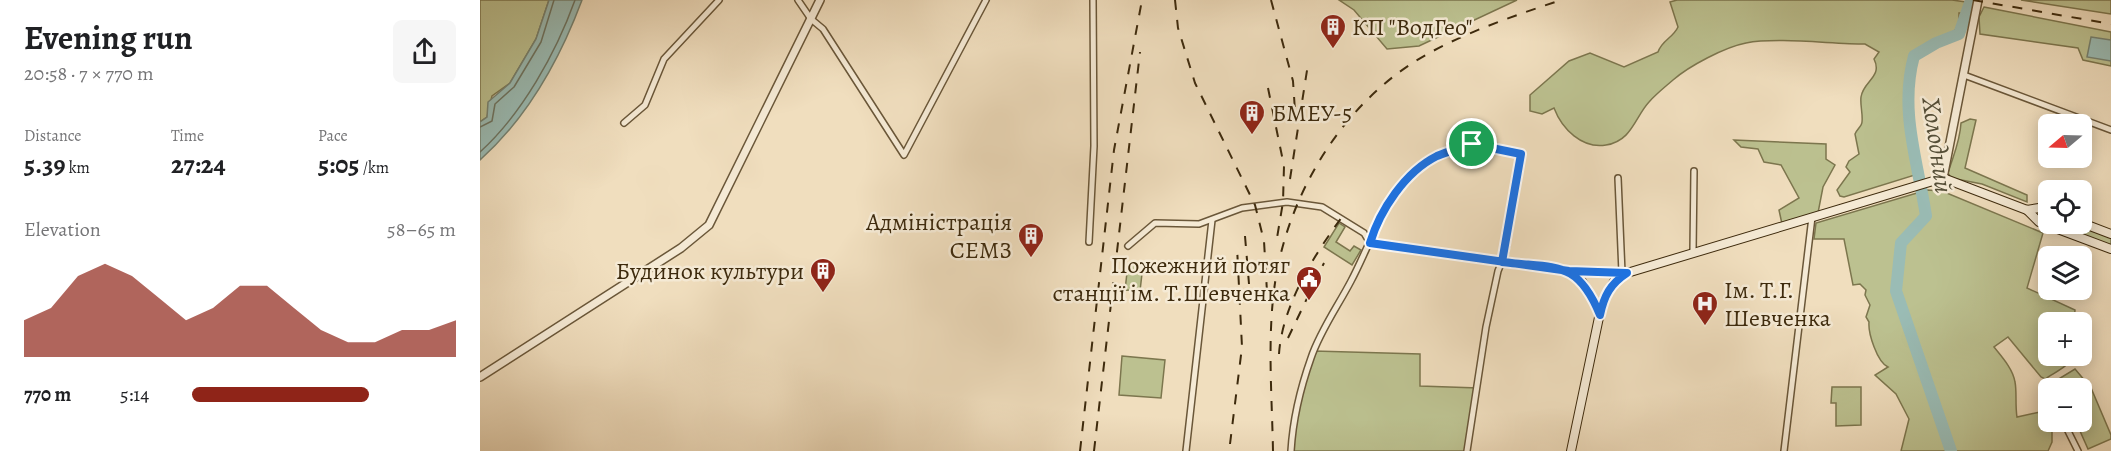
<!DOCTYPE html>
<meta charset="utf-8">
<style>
body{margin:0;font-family:Alegreya,serif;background:#f6f6f6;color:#202124;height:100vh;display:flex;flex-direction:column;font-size:22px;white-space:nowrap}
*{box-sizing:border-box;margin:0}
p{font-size:20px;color:#757577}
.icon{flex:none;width:33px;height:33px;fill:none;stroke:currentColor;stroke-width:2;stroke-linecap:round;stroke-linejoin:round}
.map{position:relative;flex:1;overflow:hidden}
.sheet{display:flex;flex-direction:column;background:#fff;width:480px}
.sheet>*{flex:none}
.needle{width:39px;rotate:251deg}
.tools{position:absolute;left:1558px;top:114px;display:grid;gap:12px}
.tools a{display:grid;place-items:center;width:54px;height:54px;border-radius:9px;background:#fff;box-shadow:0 3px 15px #0003;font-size:30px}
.pin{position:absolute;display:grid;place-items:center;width:51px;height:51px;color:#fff;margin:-26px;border:3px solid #fff;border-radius:50%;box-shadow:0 2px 6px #0007}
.round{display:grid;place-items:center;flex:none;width:63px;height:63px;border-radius:9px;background:#f6f6f6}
.head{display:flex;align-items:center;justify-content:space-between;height:102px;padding:0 24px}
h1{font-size:33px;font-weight:600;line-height:45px}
.figures{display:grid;grid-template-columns:repeat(3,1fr);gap:9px;height:102px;padding:6px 24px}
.figures div{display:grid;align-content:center}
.figures b{font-size:26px;font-weight:600}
.figures small{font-size:16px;font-weight:400}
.figures p{font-size:16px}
.chart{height:168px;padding:12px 24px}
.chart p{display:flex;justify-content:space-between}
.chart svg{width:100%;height:108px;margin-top:6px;fill:#8f2418;opacity:.7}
ul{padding:0 24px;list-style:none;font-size:20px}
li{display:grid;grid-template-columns:96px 72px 1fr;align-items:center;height:45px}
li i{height:15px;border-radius:8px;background:#8f2418}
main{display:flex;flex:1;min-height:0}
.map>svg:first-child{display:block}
</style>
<main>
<section class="sheet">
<div class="head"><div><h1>Evening run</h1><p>20:58 · 7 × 770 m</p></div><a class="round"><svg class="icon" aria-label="share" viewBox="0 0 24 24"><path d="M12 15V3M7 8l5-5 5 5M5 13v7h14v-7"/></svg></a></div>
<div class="figures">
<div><p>Distance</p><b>5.39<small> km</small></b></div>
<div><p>Time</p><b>27:24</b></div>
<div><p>Pace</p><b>5:05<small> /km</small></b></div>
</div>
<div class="chart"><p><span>Elevation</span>58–65 m</p>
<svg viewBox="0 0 160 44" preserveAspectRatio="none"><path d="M0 44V29L10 24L20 11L30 6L40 11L50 20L60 29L70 24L80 15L90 15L100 24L110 33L120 38L130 38L140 33L150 33L160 29V44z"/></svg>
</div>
<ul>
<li><b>770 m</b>5:14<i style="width:67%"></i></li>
</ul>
</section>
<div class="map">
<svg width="1631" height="451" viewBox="0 0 1631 451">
<rect width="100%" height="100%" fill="#f0debe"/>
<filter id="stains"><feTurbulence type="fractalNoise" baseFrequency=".00333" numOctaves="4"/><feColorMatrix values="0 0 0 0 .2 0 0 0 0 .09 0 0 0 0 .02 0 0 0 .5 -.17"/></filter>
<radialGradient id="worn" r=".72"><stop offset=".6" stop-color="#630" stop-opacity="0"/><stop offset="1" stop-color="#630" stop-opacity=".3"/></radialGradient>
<!-- green -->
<g fill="#bcc190" stroke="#7c764e" stroke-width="1.5">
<polygon points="0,0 69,0 56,39 30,83 12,96 7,117 0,122"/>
<polygon points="859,0 1037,0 939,46 907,49 874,10"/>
<path d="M1197 0H1472L1486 2 1489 7 1486 13H1479V25L1472 34 1432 56 1427 74 1424 114 1428 119 1437 169 1435 175 1364 197 1360 196 1357 190 1370 172 1366 167 1369 161 1379 154 1375 134C1377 129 1382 126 1382 122 1383 114 1380 105 1381 97 1383 81 1403 77 1394 59L1399 52 1385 44C1351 44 1297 37 1266 43 1245 47 1209 66 1193 80 1185 87 1176 94 1169 102 1155 117 1152 141 1126 145 1102 149 1082 129 1074 108L1062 114 1050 111V95L1089 61 1110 53 1144 67 1178 52C1182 40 1193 38 1198 27L1190 2Z"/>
<polygon points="1541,0 1631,0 1631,14"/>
<polygon points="1504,7 1631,32 1631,66 1603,60 1598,48 1500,34 1499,17"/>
<path d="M1490 119 1496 120 1485 168 1547 195V202L1502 184 1471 178 1468 173C1473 156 1480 142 1481 123Z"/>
<polygon points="1254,140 1346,144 1346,159 1355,165 1343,187 1338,213 1302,224 1299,210 1319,198 1301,165 1284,162 1278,149 1261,147"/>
<path d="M1447 190 1462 191 1563 233 1547 288 1595 310 1594 322H1569V356H1592C1589 367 1575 372 1565 379L1561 377 1528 337 1514 347C1522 357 1533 369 1535 382 1537 392 1535 405 1537 417L1569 410V422H1583L1582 426 1572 430V442L1568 451H1421L1429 419 1416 394 1395 375 1408 367C1397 362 1388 333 1389 322L1386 317 1390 305 1385 295 1386 290 1380 284 1373 285 1364 239H1334L1336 223Z"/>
<polygon points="1562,210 1569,213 1569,224 1597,224 1631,236 1631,249 1559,222"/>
<polygon points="859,223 865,227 856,242 870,251 874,246 881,250 872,265 844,247"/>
<polygon points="648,264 663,265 660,291 645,290"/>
<polygon points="834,351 940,354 940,386 998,388 987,451 811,451 813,422"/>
<polygon points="642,356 685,360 681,398 639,395"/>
<polygon points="1595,369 1611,388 1631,435 1631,439 1608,449 1596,422 1602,422 1602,388 1575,388 1572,383"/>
<polygon points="1352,387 1381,387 1381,425 1356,426 1356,403 1351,403"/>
</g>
<!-- water -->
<g fill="#9abcb5" stroke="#758272" stroke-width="1.5">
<path d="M69 0H102C80 59 47 118 0 160V122L7 117 8 102 30 83 56 39Z"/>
<polygon points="1611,37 1631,40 1631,61 1607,57"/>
</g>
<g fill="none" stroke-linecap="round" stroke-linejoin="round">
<!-- shore -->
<g stroke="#6c7361" stroke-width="1.5">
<polyline points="0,127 12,121 15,104 34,87 61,42 74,0"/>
<path d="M0 152C42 114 76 53 95 0"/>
</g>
<!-- river -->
<path stroke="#9abcb5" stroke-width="12" d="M1471 451 1416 291 1421 243 1446 216C1438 162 1419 111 1434 56L1456 43 1479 34 1491 0"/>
<defs>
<g id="minor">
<polyline points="318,0 331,19 343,29 424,155 506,0"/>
<polyline points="1484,75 1631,130"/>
<polyline points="144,123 165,105 184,59 239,0"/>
<polyline points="1138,178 1142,273"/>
<polyline points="609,242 614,146 613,0"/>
<polyline points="648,246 675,223 719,224 762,208 807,202 842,207 884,233 890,243 1089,271 1146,273"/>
<polyline points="1213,251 1214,171"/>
<polyline points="1090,272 1103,281 1119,313"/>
<polyline points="1587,429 1598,451"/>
<polyline points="706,451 732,220"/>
<path d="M811 451C813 418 820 389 831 358 840 331 858 306 871 281 894 238 909 179 957 156 991 140 1006 147 1041 154L1025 254 1018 271 1006 327 987 451"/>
<polyline points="1304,451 1332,217"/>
</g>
<g id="tertiary">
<polyline points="1463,178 1498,0"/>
<polyline points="0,377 201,248 229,225 340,0"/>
</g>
<g id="secondary">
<polyline points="1547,210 1559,222 1631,249"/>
<polyline points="1602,223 1631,234"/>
<polyline points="1091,451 1122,303 1135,280 1147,273 1463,178 1547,210 1559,208 1569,211"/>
</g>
</defs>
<!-- minor casing -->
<use href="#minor" stroke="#6a5739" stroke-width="8"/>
<!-- tertiary casing -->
<use href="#tertiary" stroke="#6a5739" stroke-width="10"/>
<!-- secondary casing -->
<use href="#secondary" stroke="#3d2a0d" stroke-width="10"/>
<!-- minor -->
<use href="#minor" stroke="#f5ead5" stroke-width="5"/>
<!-- tertiary -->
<use href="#tertiary" stroke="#f5ead5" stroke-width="7"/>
<!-- secondary -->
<use href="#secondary" stroke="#f5ead5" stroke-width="8"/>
<!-- rail -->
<g stroke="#3d2a0d" stroke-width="2" stroke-dasharray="10 10" stroke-linecap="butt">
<polyline points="695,0 698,28 715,83 775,205 784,241 787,292"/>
<polyline points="791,0 813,81 815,111"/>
<polyline points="1493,0 1631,24"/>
<polyline points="788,88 804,166 803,202 796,244"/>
<polyline points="810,179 828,64"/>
<polyline points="765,236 769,284"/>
<polyline points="808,338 844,263"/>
<path d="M799 354C802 306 834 255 862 217"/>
<polyline points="750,444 762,347 757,247"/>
<polyline points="600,451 634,150 662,0"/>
<polyline points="614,451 660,52"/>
<path d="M793 451C792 396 787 337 795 283 808 196 859 110 934 62 979 34 1031 17 1081 0"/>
</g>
</g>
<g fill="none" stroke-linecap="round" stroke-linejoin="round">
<defs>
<path id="route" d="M992 144C981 148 968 151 957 156 925 172 900 210 890 243L1089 271 1147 273C1130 284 1124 296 1120 315 1097 259 1076 269 1022 262L1041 154 992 144"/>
</defs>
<!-- route casing -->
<use href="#route" stroke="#fff" stroke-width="12"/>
<!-- route -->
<use href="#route" stroke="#1a73e8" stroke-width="8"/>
</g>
<!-- icons -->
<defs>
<symbol id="building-pin" viewBox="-11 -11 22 30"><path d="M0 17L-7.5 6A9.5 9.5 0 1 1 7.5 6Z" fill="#8f2418" stroke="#f5ead5"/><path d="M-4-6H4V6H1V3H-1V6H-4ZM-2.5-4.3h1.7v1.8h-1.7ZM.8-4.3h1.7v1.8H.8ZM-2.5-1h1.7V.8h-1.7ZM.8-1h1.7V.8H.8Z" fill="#fff"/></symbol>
<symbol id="civic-pin" viewBox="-11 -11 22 30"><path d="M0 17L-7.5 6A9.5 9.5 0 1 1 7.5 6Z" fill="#8f2418" stroke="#f5ead5"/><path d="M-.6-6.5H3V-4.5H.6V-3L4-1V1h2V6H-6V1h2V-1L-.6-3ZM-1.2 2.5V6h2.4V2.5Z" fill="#fff"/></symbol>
<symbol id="hospital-pin" viewBox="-11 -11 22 30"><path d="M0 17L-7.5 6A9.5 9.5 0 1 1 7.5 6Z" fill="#8f2418" stroke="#f5ead5"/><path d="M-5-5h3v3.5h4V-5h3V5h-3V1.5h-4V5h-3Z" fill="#fff"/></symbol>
</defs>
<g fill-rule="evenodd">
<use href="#building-pin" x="838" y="12" width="30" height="40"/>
<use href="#building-pin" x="757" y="98" width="30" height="40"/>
<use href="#building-pin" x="536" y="221" width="30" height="40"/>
<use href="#building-pin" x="328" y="256" width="30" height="40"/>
<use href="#civic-pin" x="814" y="264" width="30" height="40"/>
<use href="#hospital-pin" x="1210" y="289" width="30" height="40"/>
</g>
<g text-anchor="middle" stroke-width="5" stroke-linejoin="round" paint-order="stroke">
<!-- poi labels -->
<g font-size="24" fill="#3d2a0d" stroke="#f5ead5" text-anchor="start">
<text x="872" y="35">КП "ВодГео"</text>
<text x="792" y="121">БМЕУ-5</text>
<text x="532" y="230" text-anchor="end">Адміністрація<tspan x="532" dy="28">СЕМЗ</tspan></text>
<text x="810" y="273" text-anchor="end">Пожежний потяг<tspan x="810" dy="28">станції ім. Т.Шевченка</tspan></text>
<text x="324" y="279" text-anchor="end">Будинок культури</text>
<text x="1244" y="298">Ім. Т.Г.<tspan x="1244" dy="28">Шевченка</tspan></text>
</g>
<!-- water labels -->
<g font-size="26" font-style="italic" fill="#544e37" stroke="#f5ead5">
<text transform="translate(1458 145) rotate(82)" y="9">Холодний</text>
</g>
</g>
<rect width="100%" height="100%" filter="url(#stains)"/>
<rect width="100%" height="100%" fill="url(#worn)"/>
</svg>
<div class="tools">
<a><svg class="needle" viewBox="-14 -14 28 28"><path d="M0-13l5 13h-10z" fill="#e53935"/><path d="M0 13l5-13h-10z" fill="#757577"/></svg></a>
<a><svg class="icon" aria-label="locate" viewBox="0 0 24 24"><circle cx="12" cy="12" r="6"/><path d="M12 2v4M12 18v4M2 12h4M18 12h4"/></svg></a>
<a><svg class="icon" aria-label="layers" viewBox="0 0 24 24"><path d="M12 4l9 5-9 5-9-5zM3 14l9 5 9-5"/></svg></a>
<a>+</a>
<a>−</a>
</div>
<div class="pin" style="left:992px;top:144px;background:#1e9e55"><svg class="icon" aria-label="arrive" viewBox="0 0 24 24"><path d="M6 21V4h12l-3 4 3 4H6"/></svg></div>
</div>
</main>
